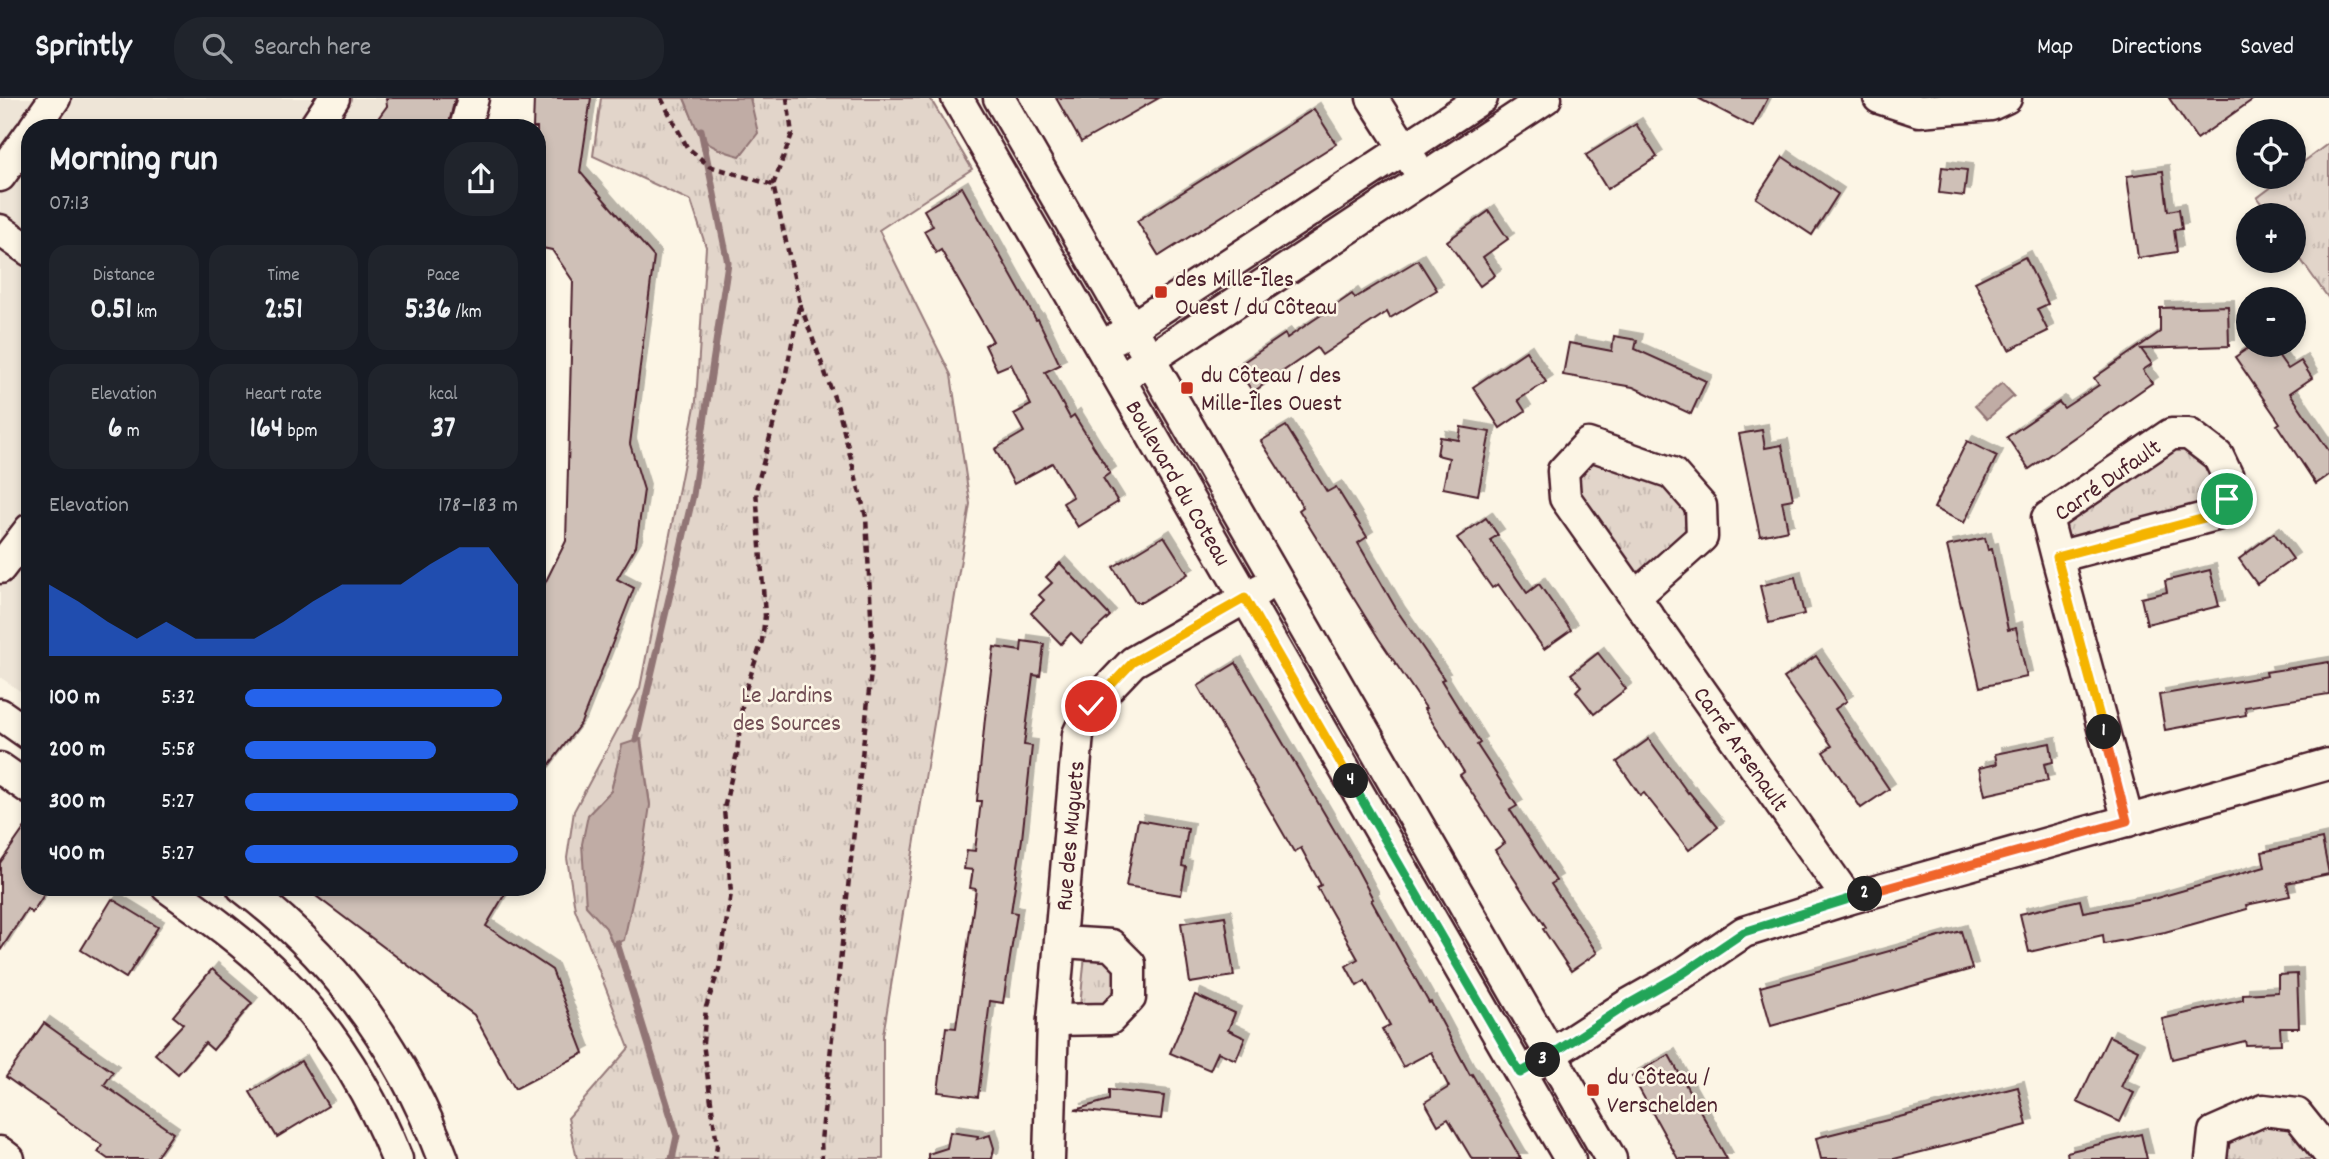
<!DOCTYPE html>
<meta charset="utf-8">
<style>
body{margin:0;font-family:Dekko,sans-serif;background:#20242c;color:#f1f3f6;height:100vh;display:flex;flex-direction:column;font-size:26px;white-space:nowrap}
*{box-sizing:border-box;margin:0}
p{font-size:23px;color:#9ea1a6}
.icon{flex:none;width:38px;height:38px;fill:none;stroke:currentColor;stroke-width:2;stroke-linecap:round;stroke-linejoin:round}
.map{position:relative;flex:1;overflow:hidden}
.sheet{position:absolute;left:21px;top:21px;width:525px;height:777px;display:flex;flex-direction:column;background:#171b24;border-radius:28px;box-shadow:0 4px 10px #0003}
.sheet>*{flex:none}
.fabs{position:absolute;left:2236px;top:21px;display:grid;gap:14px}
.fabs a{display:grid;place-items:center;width:70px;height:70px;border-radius:50%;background:#171b24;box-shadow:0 4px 10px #0003;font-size:35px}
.pin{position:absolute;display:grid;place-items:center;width:60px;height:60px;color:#fff;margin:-30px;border:4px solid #fff;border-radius:50%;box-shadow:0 2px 7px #0007}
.km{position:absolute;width:35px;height:35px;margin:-18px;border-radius:50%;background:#222;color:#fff;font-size:19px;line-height:35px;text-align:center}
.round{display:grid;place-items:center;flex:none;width:74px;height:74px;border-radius:28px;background:#20242c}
.summary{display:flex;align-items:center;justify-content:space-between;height:119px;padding:0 28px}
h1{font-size:38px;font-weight:700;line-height:52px}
.stats{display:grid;grid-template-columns:repeat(3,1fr);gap:10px;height:119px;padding:7px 28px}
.stats div{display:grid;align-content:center;border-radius:18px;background:#20242c;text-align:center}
.stats b{font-size:30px;font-weight:700}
.stats small{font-size:19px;font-weight:400}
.stats p{font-size:19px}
.chart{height:196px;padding:14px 28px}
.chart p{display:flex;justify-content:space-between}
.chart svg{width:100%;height:126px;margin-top:7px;fill:#2563eb;opacity:.7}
ul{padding:0 28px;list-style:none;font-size:23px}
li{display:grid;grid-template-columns:112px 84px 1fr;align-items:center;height:52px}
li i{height:18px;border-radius:9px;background:#2563eb}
header{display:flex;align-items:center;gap:42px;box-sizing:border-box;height:98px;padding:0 35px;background:#171b24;border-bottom:2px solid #363941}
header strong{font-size:33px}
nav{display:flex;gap:38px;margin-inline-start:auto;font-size:24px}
.search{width:490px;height:63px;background:#20242c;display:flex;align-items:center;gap:18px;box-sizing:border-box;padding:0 24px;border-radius:28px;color:#9ea1a6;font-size:26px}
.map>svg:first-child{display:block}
</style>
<header>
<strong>Sprintly</strong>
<div class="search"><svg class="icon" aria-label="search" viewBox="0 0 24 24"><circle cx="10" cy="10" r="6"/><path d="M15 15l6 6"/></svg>Search here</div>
<nav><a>Map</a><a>Directions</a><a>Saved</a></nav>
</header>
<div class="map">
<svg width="2329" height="1061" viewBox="0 0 2329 1061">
<defs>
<pattern id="grass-tufts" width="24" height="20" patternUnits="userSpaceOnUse" patternTransform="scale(1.75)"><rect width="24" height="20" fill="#e2d5ca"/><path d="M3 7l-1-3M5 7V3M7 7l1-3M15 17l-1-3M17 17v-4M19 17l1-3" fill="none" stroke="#c3b6ae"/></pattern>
<filter id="shadow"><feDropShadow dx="6" dy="-6" stdDeviation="0" flood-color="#0004"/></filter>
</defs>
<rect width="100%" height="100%" fill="#fcf5e5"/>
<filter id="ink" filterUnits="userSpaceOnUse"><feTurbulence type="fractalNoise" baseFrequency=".0143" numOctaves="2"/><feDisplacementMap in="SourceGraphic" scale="14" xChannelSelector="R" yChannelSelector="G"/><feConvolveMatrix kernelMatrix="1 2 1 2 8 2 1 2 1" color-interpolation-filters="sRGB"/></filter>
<g filter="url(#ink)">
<!-- built -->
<polygon fill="#eee5d7" points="0,0 491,0 483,30 30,30 30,600 0,579"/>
<!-- grass -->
<g fill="url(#grass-tufts)" stroke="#967a7a" stroke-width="2" fill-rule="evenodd">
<path d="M601 0H684L702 42 751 2 750 0H930L972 71 879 132 951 277 970 406 883 937V1061H577L568 1020 629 950 575 811 567 760 574 713 640 590 696 303 706 149 691 103 593 58ZM641 641 650 707 613 847 606 830 588 717 611 693 622 648Z"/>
<polygon points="2329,45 2329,201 2294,152 2294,117 2270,117 2257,100 2285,79 2294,79 2294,71"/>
<polygon points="2173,343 2211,362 2217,403 2071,446 2063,433 2064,421"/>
<polygon points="1588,354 1664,381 1691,411 1688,437 1637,486 1571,396"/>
<polygon points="1085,856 1102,858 1118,873 1117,895 1104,911 1080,909"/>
<polygon points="2283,1025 2302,1038 2321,1061 2222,1061 2224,1046 2258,1027"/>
</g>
<!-- water -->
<g fill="#c0aca5" stroke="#917474" stroke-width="2">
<path d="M684 0H750L758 35 740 58C696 46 701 39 684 0Z"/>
<polygon points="2002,285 2014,298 1987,321 1975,308"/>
<polygon points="640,641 650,707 643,755 624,842 613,847 606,830 586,808 582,746 588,717 611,693 622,647"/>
</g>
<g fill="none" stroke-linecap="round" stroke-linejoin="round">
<!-- stream -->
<g stroke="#917474" stroke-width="7">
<polyline points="636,642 693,397 728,165 701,32"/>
<polyline points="617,845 677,1038 672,1061"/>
</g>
</g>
<!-- building -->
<g fill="#cfc0b7" stroke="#4a1f2b" stroke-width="2" filter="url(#shadow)">
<polygon points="386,0 455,0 448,30 371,30 387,8"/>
<polygon points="534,0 591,0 580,74 654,159 630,346 644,392 636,448 617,481 634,490 581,625 537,683 537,501 566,443 573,183 552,152 537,149 537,121 541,94 537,90 537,30 533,30"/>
<polygon points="1056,0 1159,0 1081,44"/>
<polygon points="1698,0 1768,0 1753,29"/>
<polygon points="2169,0 2255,0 2197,41"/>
<polygon points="1314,11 1336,46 1159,158 1137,123"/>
<polygon points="1636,26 1657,59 1607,91 1586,57"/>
<polygon points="1783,59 1838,96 1812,137 1756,100"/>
<polygon points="1942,69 1967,72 1964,98 1939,95"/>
<polygon points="2163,73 2168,113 2179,111 2182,131 2174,132 2177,154 2138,160 2127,78"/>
<polygon points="962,89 1036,222 1038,221 1060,267 1045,274 1070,320 1074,317 1110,375 1103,380 1118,404 1078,429 1063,405 1073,399 1052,365 1014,386 995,351 1024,334 1014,316 1031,307 1011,266 997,272 985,247 993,243 941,152 936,155 924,133 933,128 924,112"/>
<polygon points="1489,113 1508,141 1483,159 1495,177 1480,188 1447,143"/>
<polygon points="2025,159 2048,206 2037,211 2048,233 2009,252 1975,184"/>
<polygon points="1418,162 1437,192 1390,220 1387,214 1322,257 1317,250 1253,294 1236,269 1285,236 1287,240 1352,196 1355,200"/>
<polygon points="2228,208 2229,248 2141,251 2152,266 2143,272 2152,285 2029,371 2007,339 2059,304 2064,310 2099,287 2094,280 2160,234 2160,210"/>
<polygon points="1614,238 1637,242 1635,251 1706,283 1691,316 1633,289 1563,277 1569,245 1612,253"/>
<polygon points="2253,247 2271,247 2288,271 2301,263 2312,280 2290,295 2329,353 2329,377 2316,386 2277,327 2280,325 2235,259"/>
<polygon points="1526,253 1546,284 1518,302 1525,313 1500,330 1473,289"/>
<polygon points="1286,328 1327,394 1336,389 1367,439 1358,445 1398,514 1444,581 1441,582 1480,645 1477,647 1517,708 1510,712 1556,783 1551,786 1597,855 1571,873 1543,831 1546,829 1495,752 1505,745 1460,677 1464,674 1424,611 1426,610 1379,541 1299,412 1303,409 1261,343"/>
<polygon points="1461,329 1490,334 1478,397 1443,390 1449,360 1437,357 1440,339 1459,342"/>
<polygon points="1762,332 1765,350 1782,347 1793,401 1782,403 1788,432 1760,438 1739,336"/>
<polygon points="1967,343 1997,358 1964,425 1934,410"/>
<polygon points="1486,420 1498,437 1490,442 1527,495 1539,486 1571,532 1544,551 1498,486 1492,490 1457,440"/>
<polygon points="2274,435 2293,461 2257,486 2239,461"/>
<polygon points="1164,438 1188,476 1142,504 1135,504 1113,469"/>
<polygon points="1985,440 1988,452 1992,451 2008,532 2016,530 2027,579 1980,589 1947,448"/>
<polygon points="1060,465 1110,518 1081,545 1071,535 1061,546 1031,515 1044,502 1039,497 1052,485 1046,479"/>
<polygon points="2210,472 2219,508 2147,526 2141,500 2167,494 2165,483"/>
<polygon points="1795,479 1804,516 1769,525 1760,488"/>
<polygon points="1022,543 1044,546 1040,578 1033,577 1024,647 1032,648 1022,741 1011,814 1017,815 1003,905 990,903 978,999 938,994 946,929 956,930 976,791 970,790 973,772 964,771 967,752 975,753 981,703 977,703 985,620 994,549 1021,553"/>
<polygon points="1598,555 1626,591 1594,616 1576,593 1581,588 1571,576"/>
<polygon points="1816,558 1847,603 1835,611 1889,691 1861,710 1823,654 1832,648 1784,580"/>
<polygon points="2329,564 2329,596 2245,609 2246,617 2165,632 2159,597 2267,578 2266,574"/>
<polygon points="1236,565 1357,771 1373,801 1371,802 1429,905 1431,904 1470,977 1472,976 1521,1061 1472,1061 1448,1021 1438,1027 1425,1004 1449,989 1431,954 1403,969 1382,931 1390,927 1365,883 1357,888 1346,868 1358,861 1317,789 1321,787 1301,750 1294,754 1198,588"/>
<polygon points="1649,641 1688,695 1689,694 1718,729 1689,752 1644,695 1640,697 1617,664"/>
<polygon points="2050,645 2053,664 2044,666 2048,683 1985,697 1979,670 1997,666 1995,656"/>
<polygon points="30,722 30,789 49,789 32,815 27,811 0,853 0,765"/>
<polygon points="1138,722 1188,731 1182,768 1186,769 1181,797 1126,788"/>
<polygon points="2322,741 2329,776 2287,785 2290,798 2246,807 2247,811 2165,834 2104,846 2103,837 2029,854 2020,816 2080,802 2083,814 2153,801 2265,769 2262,754"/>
<polygon points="304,789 509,789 486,828 552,872 584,955 515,991 474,917"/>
<polygon points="112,801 158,829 126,880 81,852"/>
<polygon points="1225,818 1234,878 1190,885 1181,825"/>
<polygon points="1961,833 1972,871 1771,928 1760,889"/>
<polygon points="212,871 252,905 213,952 205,945 178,976 155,956 183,926 173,918"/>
<polygon points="2297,876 2299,930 2280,930 2281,946 2246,947 2245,943 2172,961 2162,921 2243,902 2243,896 2278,894 2278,877"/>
<polygon points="1195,897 1235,915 1228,932 1245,940 1236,962 1218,954 1210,972 1170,955"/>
<polygon points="44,925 113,974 104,987 173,1035 155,1061 108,1061 98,1054 102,1047 6,979"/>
<polygon points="2109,938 2138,952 2121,989 2134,995 2120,1024 2077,1004"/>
<polygon points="1669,957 1727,1061 1678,1061 1632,978"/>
<polygon points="301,963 328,1008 277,1039 250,994"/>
<polygon points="2018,989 2027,1027 1894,1061 1821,1061 1816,1040"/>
<polygon points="1109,992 1164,998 1161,1021 1075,1012 1109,1002"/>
<polygon points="950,1034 978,1038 977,1041 990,1037 994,1050 992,1061 928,1061 928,1056 947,1050"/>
<polygon points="2141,1036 2147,1061 2068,1061 2067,1054"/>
</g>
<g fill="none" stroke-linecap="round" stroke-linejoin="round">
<defs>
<g id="minor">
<path id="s1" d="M957 0 1570 1061"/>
<polyline points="999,0 1611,1061"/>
<polyline points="1372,0 1415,67"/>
<polyline points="1879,0 1919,13 1991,7 2006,0"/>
<polyline points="34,30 55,0"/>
<polyline points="314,30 334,0"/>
<polyline points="465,30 473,0"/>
<polyline points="0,78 30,36"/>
<polyline points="0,132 30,153"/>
<polyline points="1116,240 1482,0"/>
<polyline points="1135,271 1546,0"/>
<polyline points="2057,459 2216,417 2227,401 2228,379 2218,358 2189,336 2171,336 2047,420 2057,459 2128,723"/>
<polyline points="0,470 30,431"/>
<path id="s2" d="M1636 498 1702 439 1701 408 1672 375 1588 346 1563 373 1565 400 1848 801"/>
<polyline points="0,616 30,637"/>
<polyline points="0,670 30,691"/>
<path d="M167 789C206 817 245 845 279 879 331 930 370 994 397 1061"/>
<path d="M242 789C335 859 402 952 443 1061"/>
<polyline points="1053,922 1110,921 1130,900 1130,866 1111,847 1061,844"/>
<polyline points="1536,966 1627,907 1682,876 1744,834 1848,801 2329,666"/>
<polyline points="0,1054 9,1061"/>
<path id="s3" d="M1049 1061 1053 922 1078 636 1091 608 1133 564 1261 491"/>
<polyline points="2211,1061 2214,1034 2264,1012 2297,1016 2329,1056"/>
</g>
</defs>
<!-- minor casing -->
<use href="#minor" stroke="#4a1f2b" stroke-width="35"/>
<!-- path -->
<g stroke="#4a1f2b" stroke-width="4.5" stroke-dasharray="7 5" stroke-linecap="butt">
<polyline points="661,0 687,49 709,68 773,87 800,205 783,290 756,392 765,518 762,543 743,600 737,655 724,711 731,795 719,871 706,909 703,945 717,1047 715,1061"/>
<polyline points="773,87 792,36 787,0"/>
<polyline points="800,206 838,310 866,419 873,555 821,1043 822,1061"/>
</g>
<!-- minor -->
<use href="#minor" stroke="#fcf5e5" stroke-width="30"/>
</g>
</g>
<g fill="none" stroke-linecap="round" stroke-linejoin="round" filter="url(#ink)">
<defs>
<polyline id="split-1" points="2104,634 2057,459 2216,417 2227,401"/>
<polyline id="split-2" points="1865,796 2127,723 2104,634"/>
<polyline id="split-3" points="1543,962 1627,907 1682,876 1744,834 1865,796"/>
<polyline id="split-4" points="1351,683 1520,975 1543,962"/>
<polyline id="split-5" points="1091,608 1133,564 1245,500 1351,683"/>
</defs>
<!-- split-1 casing -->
<use href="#split-1" stroke="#fff" stroke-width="14"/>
<!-- split-2 casing -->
<use href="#split-2" stroke="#fff" stroke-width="14"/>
<!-- split-3 casing -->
<use href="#split-3" stroke="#fff" stroke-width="14"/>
<!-- split-4 casing -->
<use href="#split-4" stroke="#fff" stroke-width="14"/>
<!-- split-5 casing -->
<use href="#split-5" stroke="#fff" stroke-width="14"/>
<!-- split-1 -->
<use href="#split-1" stroke="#f5b400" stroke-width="9"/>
<!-- split-2 -->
<use href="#split-2" stroke="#f0652b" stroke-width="9"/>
<!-- split-3 -->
<use href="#split-3" stroke="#22a559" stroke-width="9"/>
<!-- split-4 -->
<use href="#split-4" stroke="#22a559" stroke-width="9"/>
<!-- split-5 -->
<use href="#split-5" stroke="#f5b400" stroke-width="9"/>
</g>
<!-- markers -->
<g fill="#c8321e" stroke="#fcf5e5" stroke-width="2.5">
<rect x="1154" y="187" width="14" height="14" rx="3.5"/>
<rect x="1180" y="283" width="14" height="14" rx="3.5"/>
<rect x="1586" y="985" width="14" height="14" rx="3.5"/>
</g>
<g text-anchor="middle" stroke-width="5" stroke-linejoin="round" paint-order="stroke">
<!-- poi labels -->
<g font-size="24" fill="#4a1f2b" stroke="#fcf5e5" text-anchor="start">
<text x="1175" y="188">des Mille-Îles<tspan x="1175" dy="28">Ouest / du Côteau</tspan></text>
<text x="1201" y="284">du Côteau / des<tspan x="1201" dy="28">Mille-Îles Ouest</tspan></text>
<text x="1607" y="986">du Côteau /<tspan x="1607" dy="28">Verschelden</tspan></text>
</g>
<!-- street labels -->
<g font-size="24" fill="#4a1f2b" stroke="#fcf5e5">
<text transform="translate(2107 381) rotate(-35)" y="8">Carré Dufault</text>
<text dy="8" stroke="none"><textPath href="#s1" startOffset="444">Boulevard du Coteau</textPath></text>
<text dy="8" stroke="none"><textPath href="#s2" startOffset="623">Carré Arsenault</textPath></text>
<text dy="8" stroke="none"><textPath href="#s3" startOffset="324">Rue des Muguets</textPath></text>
</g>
<!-- park labels -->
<g font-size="24" fill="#704c53" stroke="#fcf5e5">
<text x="787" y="604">Le Jardins<tspan x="787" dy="28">des Sources</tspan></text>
</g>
</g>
</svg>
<div class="fabs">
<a><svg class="icon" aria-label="locate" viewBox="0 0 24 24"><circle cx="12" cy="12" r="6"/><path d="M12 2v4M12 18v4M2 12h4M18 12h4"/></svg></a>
<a>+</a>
<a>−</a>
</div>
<div class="pin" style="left:2227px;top:401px;background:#1e9e55"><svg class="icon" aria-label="arrive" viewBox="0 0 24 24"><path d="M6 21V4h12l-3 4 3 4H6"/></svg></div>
<div class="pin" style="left:1091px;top:608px;background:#d93025"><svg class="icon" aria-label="check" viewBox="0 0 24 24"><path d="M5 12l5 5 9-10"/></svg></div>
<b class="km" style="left:2104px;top:634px">1</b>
<b class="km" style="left:1865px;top:796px">2</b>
<b class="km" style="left:1543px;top:962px">3</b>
<b class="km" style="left:1351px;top:683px">4</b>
<section class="sheet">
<div class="summary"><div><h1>Morning run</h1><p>07:13</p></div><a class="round"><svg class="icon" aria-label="share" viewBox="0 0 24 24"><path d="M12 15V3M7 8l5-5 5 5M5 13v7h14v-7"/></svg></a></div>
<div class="stats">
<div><p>Distance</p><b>0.51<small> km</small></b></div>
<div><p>Time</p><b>2:51</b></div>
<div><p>Pace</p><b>5:36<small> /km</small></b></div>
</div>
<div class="stats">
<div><p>Elevation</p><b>6<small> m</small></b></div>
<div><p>Heart rate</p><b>164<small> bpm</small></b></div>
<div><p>kcal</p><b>37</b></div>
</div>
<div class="chart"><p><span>Elevation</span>178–183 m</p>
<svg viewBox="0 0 160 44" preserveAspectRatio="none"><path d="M0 44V19L10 25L20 32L30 38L40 32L50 38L60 38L70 38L80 32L90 25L100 19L110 19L120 19L130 12L140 6L150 6L160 19V44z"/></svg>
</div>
<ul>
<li><b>100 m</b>5:32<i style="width:94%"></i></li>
<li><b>200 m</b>5:58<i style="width:70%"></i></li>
<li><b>300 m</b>5:27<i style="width:100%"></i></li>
<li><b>400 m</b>5:27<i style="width:100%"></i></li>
</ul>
</section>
</div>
